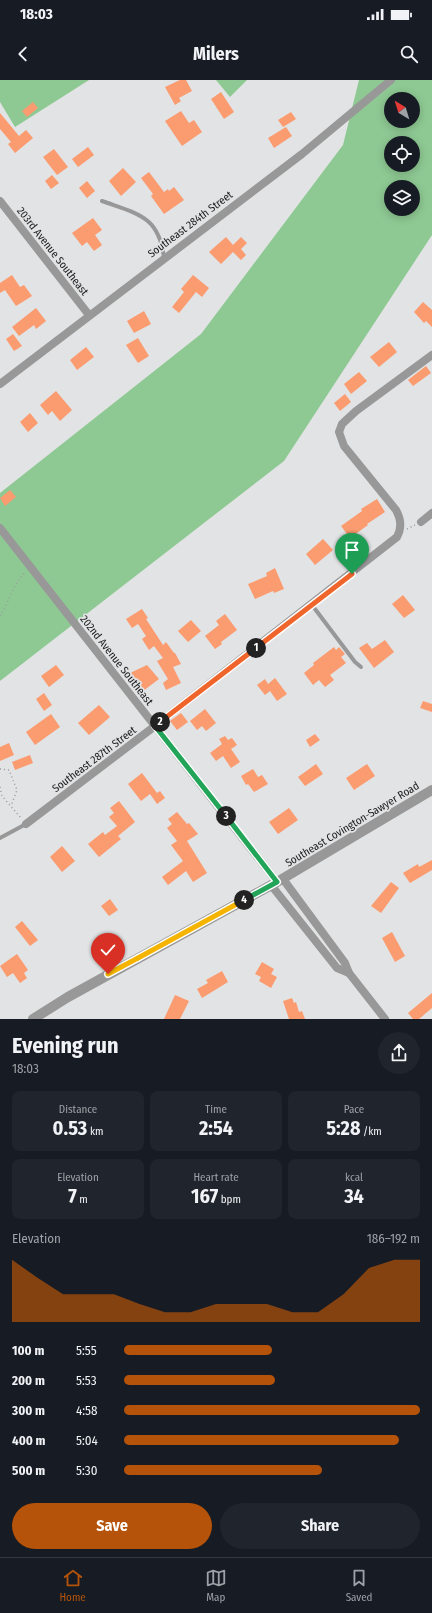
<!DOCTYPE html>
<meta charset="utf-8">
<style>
body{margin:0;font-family:"Fira Sans Condensed",sans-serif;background:#20242c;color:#f1f3f6;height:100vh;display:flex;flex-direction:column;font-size:15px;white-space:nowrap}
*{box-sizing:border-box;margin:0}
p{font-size:13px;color:#9ea1a6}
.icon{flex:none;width:22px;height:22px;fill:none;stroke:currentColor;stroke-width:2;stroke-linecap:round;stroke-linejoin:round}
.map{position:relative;height:939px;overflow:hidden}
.side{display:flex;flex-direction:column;background:#171b24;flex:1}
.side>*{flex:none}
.needle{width:26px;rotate:322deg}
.buttons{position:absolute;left:384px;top:12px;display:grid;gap:8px}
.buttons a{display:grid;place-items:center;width:36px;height:36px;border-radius:50%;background:#171b24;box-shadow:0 2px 10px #0003;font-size:20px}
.pin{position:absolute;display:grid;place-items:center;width:34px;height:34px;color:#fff;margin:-41px -17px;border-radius:50% 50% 50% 0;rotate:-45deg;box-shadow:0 0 4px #0007}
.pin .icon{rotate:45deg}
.km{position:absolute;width:20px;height:20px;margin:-10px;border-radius:50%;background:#222;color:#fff;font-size:11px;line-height:20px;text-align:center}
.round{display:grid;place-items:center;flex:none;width:42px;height:42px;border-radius:21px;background:#20242c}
.headline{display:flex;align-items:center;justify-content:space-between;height:68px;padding:0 12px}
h1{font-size:22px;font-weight:700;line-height:30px}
.stats{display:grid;grid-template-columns:repeat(3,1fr);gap:6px;height:68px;padding:4px 12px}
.stats div{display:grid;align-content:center;border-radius:8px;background:#20242c;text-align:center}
.stats b{font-size:20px;font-weight:700}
.stats small{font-size:11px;font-weight:400}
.stats p{font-size:11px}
.chart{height:112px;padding:8px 12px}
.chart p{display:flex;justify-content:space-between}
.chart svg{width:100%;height:72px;margin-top:4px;fill:#b45309;opacity:.7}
.action{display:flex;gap:8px;margin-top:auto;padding:8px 12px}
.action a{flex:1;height:46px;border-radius:24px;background:#b45309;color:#fff;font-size:16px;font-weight:700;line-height:46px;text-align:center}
.action a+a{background:#20242c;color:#f1f3f6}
ul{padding:0 12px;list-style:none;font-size:13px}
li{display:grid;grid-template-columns:64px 48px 1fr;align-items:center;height:30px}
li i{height:10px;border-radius:5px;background:#b45309}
.status{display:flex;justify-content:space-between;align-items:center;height:28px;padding:0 20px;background:#171b24;direction:ltr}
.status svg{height:11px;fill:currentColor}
header{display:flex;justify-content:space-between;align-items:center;height:52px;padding:0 12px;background:#171b24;font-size:18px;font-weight:700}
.dock{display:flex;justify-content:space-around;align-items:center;height:56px;border-top:1px solid #363941;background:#171b24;font-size:11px;color:#9ea1a6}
.dock a{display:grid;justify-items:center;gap:2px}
.dock .selected{color:#b45309}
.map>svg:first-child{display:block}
</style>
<div class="status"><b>18:03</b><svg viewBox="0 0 49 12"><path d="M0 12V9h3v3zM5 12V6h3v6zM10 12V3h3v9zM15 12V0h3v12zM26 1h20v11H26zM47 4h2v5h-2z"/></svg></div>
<header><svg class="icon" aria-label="back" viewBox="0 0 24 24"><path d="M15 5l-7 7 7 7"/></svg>Milers<svg class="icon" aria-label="search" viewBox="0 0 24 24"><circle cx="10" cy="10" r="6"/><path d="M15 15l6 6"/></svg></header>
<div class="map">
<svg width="432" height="939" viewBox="0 0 432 939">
<rect width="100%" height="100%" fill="#e2e3e4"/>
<!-- green -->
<g fill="#8ec993" fill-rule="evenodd">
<polygon points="0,0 89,0 15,47 0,22"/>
<polygon points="216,0 247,0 230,17"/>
<path d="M359 0H432V155L284 381 0 601V413L201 254 343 65ZM391 19H413V41H391ZM391 63H413V85H391ZM391 107H413V129H391Z"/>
</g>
<!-- building -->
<g fill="#fb9b70">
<polygon points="180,0 186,0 192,11 179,18 181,21 175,25 165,7"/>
<polygon points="221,12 234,32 224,39 211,19"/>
<polygon points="33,22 38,28 27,37 22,31"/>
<polygon points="181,31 189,43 194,40 202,52 182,66 165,41"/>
<polygon points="291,32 296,39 283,47 278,40"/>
<polygon points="0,33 19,56 26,50 33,58 15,73 8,64 11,62 0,49"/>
<polygon points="286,47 292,56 274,68 268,58"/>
<polygon points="88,67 94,75 78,87 72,79"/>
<polygon points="54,69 68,87 57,95 43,77"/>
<polygon points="123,88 136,102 121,116 109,101"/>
<polygon points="149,92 164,112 168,109 169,111 174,107 184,120 164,134 151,116 153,114 141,98"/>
<polygon points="52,95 59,103 51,109 45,101"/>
<polygon points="87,101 95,111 87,118 79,108"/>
<polygon points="93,138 102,150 95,155 102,165 94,171 87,162 82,166 72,153"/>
<polygon points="226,157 233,165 241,157 247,163 241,169 246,175 241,180 233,172 221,184 209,172"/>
<polygon points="12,195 20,207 24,205 32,216 16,226 5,210 0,213 0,203"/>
<polygon points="193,195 209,208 202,217 196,212 179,233 172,227 184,212 181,209"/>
<polygon points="423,222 432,230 432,247 426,241 424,243 414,232"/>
<polygon points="36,228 46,241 36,249 34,245 19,256 12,247"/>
<polygon points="144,231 151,244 134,253 127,241"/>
<polygon points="13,254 22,266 14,271 6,259"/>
<polygon points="138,258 149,276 138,283 126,265"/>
<polygon points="389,262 397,272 379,287 370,277"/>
<polygon points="86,267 94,277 77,290 70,280"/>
<polygon points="426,286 431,293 413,306 408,300"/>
<polygon points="359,292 367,301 351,314 344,304"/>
<polygon points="56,311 72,330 60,341 52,331 48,335 40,325"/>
<polygon points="345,314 351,322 340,331 334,323"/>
<polygon points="30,333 38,343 28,352 20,342"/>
<polygon points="10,410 16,417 5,426 0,418"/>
<polygon points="377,419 385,432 367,444 368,445 350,458 341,446 362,431 361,429"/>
<polygon points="323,459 333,470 315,485 306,474"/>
<polygon points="275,488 284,509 274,513 273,511 255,519 248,504 267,496 266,493"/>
<polygon points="403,515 415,530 404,538 392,524"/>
<polygon points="142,529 148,538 146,539 163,565 166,562 174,573 175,573 181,584 173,587 181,603 166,610 163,603 168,599 157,581 163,578 154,566 149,570 142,559 146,556 138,544 132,548 126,539"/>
<polygon points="225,534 237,550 221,562 222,564 215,569 205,556 219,545 216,541"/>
<polygon points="191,540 201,551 188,562 178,551"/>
<polygon points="385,560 394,572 374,588 359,568 367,563 372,569"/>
<polygon points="334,567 336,570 339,567 345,574 341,577 346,583 330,595 334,600 325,607 319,600 313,605 304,593 314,585 313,583"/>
<polygon points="56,585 64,595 49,607 41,596"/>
<polygon points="147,585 159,599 143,611 130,593"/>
<polygon points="275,598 287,614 277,621 270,611 265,615 257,605 265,599 268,604"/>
<polygon points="44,613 52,625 44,631 36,619"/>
<polygon points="423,621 432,624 432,632 420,628"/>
<polygon points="99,625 110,637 89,655 78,643"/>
<polygon points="205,629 216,643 206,651 202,646 197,650 190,641"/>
<polygon points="181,633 188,642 177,650 170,641"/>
<polygon points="51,634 60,647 35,665 26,652"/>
<polygon points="315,654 320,660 310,667 306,660"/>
<polygon points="225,656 228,660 232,658 237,665 231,669 240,682 231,688 223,676 216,681 210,673 222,664 219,659"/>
<polygon points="9,663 14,675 0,681 0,667"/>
<polygon points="30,675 33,683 15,690 12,682"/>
<polygon points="316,684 323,694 305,706 298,697"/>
<polygon points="367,684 375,696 354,710 346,698"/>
<polygon points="253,689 258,697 262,695 268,704 254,712 248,704 246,705 241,696"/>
<polygon points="142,693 157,713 160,711 165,718 157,724 150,714 141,721 128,704"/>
<polygon points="119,721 135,742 118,756 121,759 99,777 88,764 103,752 105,755 117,746 109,737 114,733 110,728"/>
<polygon points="289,728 298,740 278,754 269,742"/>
<polygon points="177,732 187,744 189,743 198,754 187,761 207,793 193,802 186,791 168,805 162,797 183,781 171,765 177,761 167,748 172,744 168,739"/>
<polygon points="62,766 75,781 62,792 50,777"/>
<polygon points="432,780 432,790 410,803 403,793 418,784 419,787"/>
<polygon points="391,802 399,808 381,833 371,826"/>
<polygon points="110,819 118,830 109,836 101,826"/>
<polygon points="22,841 38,860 30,866 15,847"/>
<polygon points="392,852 405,876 395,882 382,858"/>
<polygon points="17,874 28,890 24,893 27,898 20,903 13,893 7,897 0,886"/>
<polygon points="262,882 274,889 271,894 277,897 271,908 259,901 261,897 255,894"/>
<polygon points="222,891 228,902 202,918 197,909 208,903 206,900"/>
<polygon points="432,913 432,928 419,939 413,939 408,933"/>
<polygon points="175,915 189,921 180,939 164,939"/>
<polygon points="292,918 294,923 296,922 299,932 302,931 305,939 289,939 283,921"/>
</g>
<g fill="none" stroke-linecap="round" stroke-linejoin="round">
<!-- path -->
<g stroke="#9b9b9c" stroke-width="1.5" stroke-dasharray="1 3" stroke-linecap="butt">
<polyline points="407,449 415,445"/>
<path d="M0 536C9 523 13 503 25 493"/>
<polyline points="0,689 9,690 17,710 11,726"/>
<polyline points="0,707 2,716 21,738"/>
</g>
<!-- service -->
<g stroke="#999898" stroke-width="4">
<path d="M102 121C138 134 159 136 164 178"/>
<polyline points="312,525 355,582 361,587"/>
<polyline points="0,758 26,744"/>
</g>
<!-- minor -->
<g stroke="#999898" stroke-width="8">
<polyline points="0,121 89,235"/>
<polyline points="0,304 302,74 391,0"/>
<polyline points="421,442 432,433"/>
<polyline points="0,448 277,802"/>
<path d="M26 744 155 646 397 457C402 448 401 439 396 430L344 366 339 352 342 344 356 331 432 275"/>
<polyline points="271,805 337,888 349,893 345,883 283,799"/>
<polyline points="349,893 385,939"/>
</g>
<!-- tertiary -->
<polyline stroke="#999898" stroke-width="10" points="33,939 68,917 277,802 432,710"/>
</g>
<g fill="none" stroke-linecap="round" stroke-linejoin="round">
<defs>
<polyline id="split-1" points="256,568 352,494"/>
<polyline id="split-2" points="160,642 256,568"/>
<polyline id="split-3" points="160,642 155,646 226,736"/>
<polyline id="split-4" points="226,736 277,802 244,820"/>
<polyline id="split-5" points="138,878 244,820"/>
<polyline id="split-6" points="108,894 138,878"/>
</defs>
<!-- split-1 casing -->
<use href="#split-1" stroke="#fff" stroke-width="8"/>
<!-- split-2 casing -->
<use href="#split-2" stroke="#fff" stroke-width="8"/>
<!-- split-3 casing -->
<use href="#split-3" stroke="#fff" stroke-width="8"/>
<!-- split-4 casing -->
<use href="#split-4" stroke="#fff" stroke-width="8"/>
<!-- split-5 casing -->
<use href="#split-5" stroke="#fff" stroke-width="8"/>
<!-- split-6 casing -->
<use href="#split-6" stroke="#fff" stroke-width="8"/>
<!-- split-1 -->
<use href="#split-1" stroke="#f0652b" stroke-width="5"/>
<!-- split-2 -->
<use href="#split-2" stroke="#f0652b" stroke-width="5"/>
<!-- split-3 -->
<use href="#split-3" stroke="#22a559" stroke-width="5"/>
<!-- split-4 -->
<use href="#split-4" stroke="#22a559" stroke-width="5"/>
<!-- split-5 -->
<use href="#split-5" stroke="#f5b400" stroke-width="5"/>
<!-- split-6 -->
<use href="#split-6" stroke="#f5b400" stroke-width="5"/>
</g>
<g text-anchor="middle" stroke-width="3.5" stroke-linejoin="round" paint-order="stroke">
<!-- street labels -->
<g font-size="11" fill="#1a1a1b" stroke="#e2e3e4">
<text transform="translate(190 144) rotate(-37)" y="4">Southeast 284th Street</text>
<text transform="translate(53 171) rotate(52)" y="4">203rd Avenue Southeast</text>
<text transform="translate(117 580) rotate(52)" y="4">202nd Avenue Southeast</text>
<text transform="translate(94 679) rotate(-37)" y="4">Southeast 287th Street</text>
<text transform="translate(352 744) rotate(-31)" y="4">Southeast Covington-Sawyer Road</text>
</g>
</g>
</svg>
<div class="buttons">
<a><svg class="needle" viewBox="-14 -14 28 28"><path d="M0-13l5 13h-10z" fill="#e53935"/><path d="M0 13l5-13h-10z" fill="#9ea1a6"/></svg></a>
<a><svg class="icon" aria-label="locate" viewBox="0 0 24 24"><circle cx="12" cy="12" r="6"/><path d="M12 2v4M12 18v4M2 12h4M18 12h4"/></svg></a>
<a><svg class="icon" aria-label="layers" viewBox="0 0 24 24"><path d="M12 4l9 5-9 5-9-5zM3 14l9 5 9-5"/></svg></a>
</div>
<div class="pin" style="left:352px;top:494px;background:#1e9e55"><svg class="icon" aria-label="arrive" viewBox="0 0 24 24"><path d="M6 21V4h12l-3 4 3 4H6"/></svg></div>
<div class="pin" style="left:108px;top:894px;background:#d93025"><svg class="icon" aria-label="check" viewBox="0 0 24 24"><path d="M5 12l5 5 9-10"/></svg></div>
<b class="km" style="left:256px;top:568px">1</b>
<b class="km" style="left:160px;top:642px">2</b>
<b class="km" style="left:226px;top:736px">3</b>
<b class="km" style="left:244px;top:820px">4</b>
</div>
<section class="side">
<div class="headline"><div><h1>Evening run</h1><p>18:03</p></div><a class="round"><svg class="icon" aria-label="share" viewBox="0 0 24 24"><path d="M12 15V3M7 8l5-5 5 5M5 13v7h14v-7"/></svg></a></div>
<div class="stats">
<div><p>Distance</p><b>0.53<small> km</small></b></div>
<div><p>Time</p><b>2:54</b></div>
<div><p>Pace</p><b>5:28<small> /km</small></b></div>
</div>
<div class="stats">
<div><p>Elevation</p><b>7<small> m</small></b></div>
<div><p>Heart rate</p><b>167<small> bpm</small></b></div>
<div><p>kcal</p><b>34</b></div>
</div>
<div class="chart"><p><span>Elevation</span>186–192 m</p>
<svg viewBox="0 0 160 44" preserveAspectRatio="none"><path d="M0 44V6L10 17L20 27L30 27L40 27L50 33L60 38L70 38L80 33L90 33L100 33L110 38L120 38L130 27L140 11L150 6L160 6V44z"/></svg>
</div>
<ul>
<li><b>100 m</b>5:55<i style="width:50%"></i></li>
<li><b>200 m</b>5:53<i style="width:51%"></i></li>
<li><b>300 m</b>4:58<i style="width:100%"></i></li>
<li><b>400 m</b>5:04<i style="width:93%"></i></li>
<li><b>500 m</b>5:30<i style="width:67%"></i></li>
</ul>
<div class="action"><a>Save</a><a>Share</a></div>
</section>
<nav class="dock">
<a class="selected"><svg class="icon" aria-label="home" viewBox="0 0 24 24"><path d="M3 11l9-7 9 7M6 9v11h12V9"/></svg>Home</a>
<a><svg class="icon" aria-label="map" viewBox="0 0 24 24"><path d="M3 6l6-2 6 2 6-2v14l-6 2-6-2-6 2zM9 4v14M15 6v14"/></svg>Map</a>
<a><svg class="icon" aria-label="saved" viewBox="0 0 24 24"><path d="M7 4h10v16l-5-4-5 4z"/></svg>Saved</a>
</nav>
